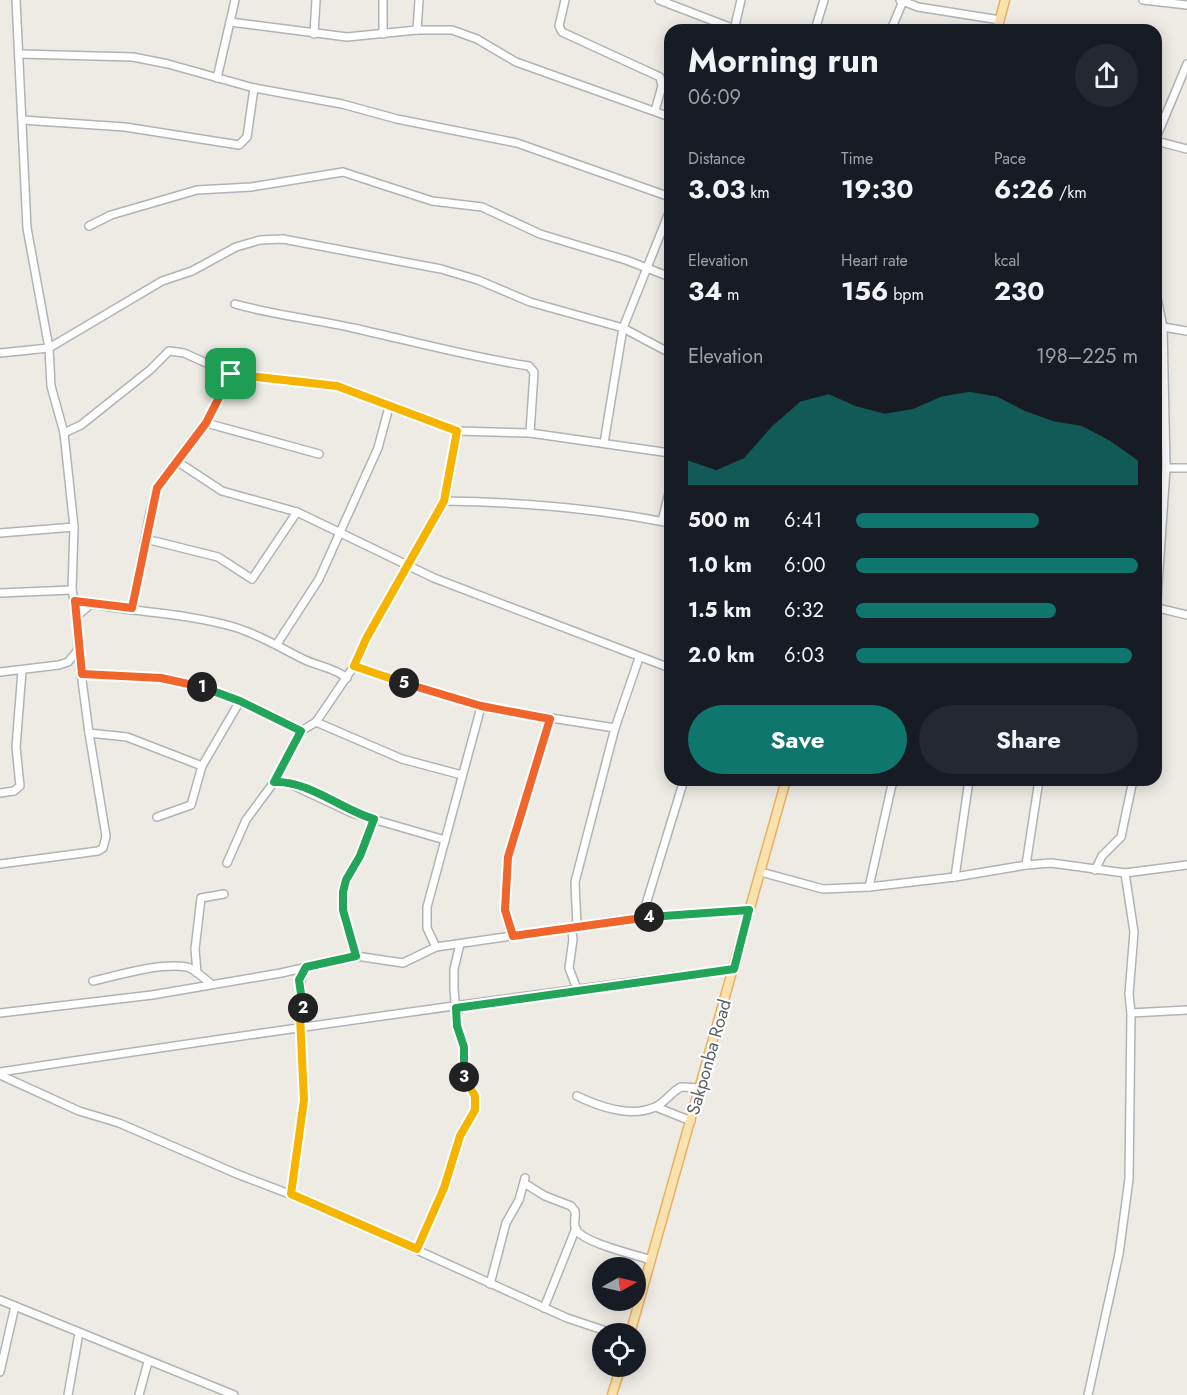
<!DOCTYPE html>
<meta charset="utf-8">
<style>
body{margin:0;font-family:Jost,sans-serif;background:#242831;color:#f1f3f6;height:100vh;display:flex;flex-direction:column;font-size:22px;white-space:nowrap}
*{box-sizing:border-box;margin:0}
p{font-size:20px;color:#9ea1a6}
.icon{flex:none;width:33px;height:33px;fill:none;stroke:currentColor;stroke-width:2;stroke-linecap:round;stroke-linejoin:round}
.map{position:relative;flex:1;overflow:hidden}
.drawer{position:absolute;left:664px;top:24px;width:498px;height:762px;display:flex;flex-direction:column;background:#171b24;border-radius:18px;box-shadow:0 3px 15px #0003}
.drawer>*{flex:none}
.needle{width:39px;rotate:82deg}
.buttons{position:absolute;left:592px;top:1257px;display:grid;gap:12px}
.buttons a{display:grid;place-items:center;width:54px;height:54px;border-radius:50%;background:#171b24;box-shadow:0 3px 15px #0003;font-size:30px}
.pin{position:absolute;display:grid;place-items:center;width:51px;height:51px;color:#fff;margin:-26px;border-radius:12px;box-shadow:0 3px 9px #0006}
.km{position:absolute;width:30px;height:30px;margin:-15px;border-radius:50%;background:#222;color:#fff;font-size:16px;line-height:30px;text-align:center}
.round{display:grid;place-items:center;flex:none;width:63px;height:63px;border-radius:32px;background:#242831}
.head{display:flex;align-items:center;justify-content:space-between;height:102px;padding:0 24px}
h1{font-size:33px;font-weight:700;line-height:45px}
.figures{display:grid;grid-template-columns:repeat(3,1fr);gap:9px;height:102px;padding:6px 24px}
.figures div{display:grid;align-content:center}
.figures b{font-size:26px;font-weight:700}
.figures small{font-size:16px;font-weight:400}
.figures p{font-size:16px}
.chart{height:168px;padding:12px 24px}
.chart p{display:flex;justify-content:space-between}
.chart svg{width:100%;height:108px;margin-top:6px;fill:#0f766e;opacity:.7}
.cta{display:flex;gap:12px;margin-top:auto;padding:12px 24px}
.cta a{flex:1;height:69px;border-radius:36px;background:#0f766e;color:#fff;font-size:24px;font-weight:700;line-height:69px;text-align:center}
.cta a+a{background:#242831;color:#f1f3f6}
ul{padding:0 24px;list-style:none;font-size:20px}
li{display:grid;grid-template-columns:96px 72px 1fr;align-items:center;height:45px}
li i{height:15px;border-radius:8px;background:#0f766e}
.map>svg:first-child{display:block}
</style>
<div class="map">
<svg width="1187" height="1395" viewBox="0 0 1187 1395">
<rect width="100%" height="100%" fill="#eeebe5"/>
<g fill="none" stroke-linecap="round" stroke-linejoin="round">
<defs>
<g id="minor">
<polyline points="235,0 230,22 347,37 417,30 452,30 477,39 516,62 670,117"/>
<polyline points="565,0 559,26 562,32 660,77 662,86 655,111"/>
<polyline points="659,0 737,30"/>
<polyline points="900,0 918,7 1000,20"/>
<polyline points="1143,0 1187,5"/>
<polyline points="417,30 419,0"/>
<polyline points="734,30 741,0"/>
<polyline points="815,30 824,0"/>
<polyline points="891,30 903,1"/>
<polyline points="314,34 316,0"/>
<polyline points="383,34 383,0"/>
<polyline points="20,54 133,57 168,64 254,88 342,104 397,119 517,143 670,197"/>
<polyline points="217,78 230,22"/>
<polyline points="22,120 125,127 239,145 247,137 254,88"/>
<polyline points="1156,138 1187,64"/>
<polyline points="1156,141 1187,149"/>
<polyline points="89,226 111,215 197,190 251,187 343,172 432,201 482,207 540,234 626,260 670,277"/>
<polyline points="1156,293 1163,327 1166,468 1156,614"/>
<path d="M235 304C274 315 313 319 353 328 412 341 469 357 529 366L534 372 530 433"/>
<polyline points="1163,327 1187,331"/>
<polyline points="0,353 49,348 162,281 192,271 236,247 260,240 283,239 441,269 478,280 530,302 623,328 670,353"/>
<polyline points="231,374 337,386 457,431 530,433 670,453"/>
<polyline points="206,423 319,454"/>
<polyline points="457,431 444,501 366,639 354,666 481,707 615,728"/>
<polyline points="64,433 81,425 150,370 169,351 184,353 231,374 206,423 157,488 150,513 132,608"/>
<polyline points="604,443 623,328 670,210"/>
<polyline points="178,462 222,491 297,512 434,578 670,668"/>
<polyline points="1166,468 1187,468"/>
<path d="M444 501C521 502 595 508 670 523"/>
<polyline points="662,521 670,489"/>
<polyline points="0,533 74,527"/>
<polyline points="146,539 218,557 252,579 297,512"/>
<polyline points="0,593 72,590"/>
<path d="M75 601C128 612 182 612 234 627 258 634 279 647 301 658 316 666 333 667 347 678"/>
<polyline points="1158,608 1187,615"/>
<polyline points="77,616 91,604"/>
<polyline points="277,644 319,579 378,448 389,407"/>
<polyline points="0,672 59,665 68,662 78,650"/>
<path d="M82 674C108 676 136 675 161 678 211 685 256 709 301 731"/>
<polyline points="316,722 402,759 462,775"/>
<polyline points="89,733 127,737 202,766"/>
<polyline points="274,782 290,784 352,813 445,840"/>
<polyline points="0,793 14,791 20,786 16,747 22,671"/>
<polyline points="157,817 191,805 202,766 240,701"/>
<polyline points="227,863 246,820 274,782 301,731 316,722 354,666"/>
<polyline points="0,864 98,851 103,848 106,836 89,733 78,650 77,616 72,590 74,527 64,433 51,386 49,348 27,228 16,0"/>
<polyline points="1026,865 1039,780"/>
<polyline points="1095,870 1102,856 1121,837 1133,780"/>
<polyline points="761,872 823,889 869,887 955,877 1026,865 1051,863 1125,873 1187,865"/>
<polyline points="955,877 969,780"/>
<polyline points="869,887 893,780"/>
<polyline points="642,917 684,780"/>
<polyline points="571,927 573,939 569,968 577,989"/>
<polyline points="577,927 575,882 615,728 639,658"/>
<polyline points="513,936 505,910 508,857 550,719"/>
<polyline points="436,947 427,928 427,907 481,707"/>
<polyline points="356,956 343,910 343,892 346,881 360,856 373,819"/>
<polyline points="197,973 195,949 201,898 224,894"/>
<path d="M93 981C119 975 161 962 187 967 195 969 203 978 210 983"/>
<polyline points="0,1013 152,995 281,973 356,956 403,963 436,947 642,917 749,910"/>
<polyline points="1131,1013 1187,1010"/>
<path d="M0 1072C244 1035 488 1000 733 969"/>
<polyline points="0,1075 79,1111 119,1123 237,1174 313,1203 567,1318 615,1334"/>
<path d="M577 1096C600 1107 631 1118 655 1107 665 1103 671 1092 681 1087L700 1088"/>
<polyline points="656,1107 691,1121"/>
<path d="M524 1183 545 1196 571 1206 575 1211C576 1217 573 1226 576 1230 587 1244 633 1254 651 1260"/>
<path d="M291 1194 304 1100 300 1016C306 999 295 984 306 967"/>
<polyline points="417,1249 444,1188 460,1136 475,1110 475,1096 463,1077 464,1047 457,1026 454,989 454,969 460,944"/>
<polyline points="490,1284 506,1223 519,1200 525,1178"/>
<polyline points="0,1300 234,1395"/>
<polyline points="544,1308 576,1228"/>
<polyline points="0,1372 15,1306"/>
<polyline points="68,1395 79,1333"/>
<polyline points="139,1395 148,1362"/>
<polyline points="1088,1395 1119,1254 1129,1179 1131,1013 1129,994 1134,932 1125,873"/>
</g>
<g id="major">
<polyline points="997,30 1005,0"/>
<polyline points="630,1334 786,780"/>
<polyline points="612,1395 621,1366"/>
</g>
</defs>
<!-- minor casing -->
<use href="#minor" stroke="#b0b3b6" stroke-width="10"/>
<!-- major casing -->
<use href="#major" stroke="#e8b063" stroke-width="11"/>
<!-- minor -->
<use href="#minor" stroke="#fff" stroke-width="7"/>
<!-- major -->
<use href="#major" stroke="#fae2ae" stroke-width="8"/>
</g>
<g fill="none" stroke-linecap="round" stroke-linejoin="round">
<defs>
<polyline id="split-1" points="202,687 161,678 82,674 75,601 132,608 157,488 206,423 231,374"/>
<path id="split-2" d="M202 687 240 701 301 731 274 782C308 780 342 810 374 819L360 856 346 880 343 892V910L356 956 306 967 299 980 303 1008"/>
<polyline id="split-3" points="303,1008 300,1016 304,1100 291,1194 417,1249 444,1188 460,1136 475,1110 475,1096 464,1077"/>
<polyline id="split-4" points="464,1077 464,1047 457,1026 456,1008 734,969 749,910 649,917"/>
<polyline id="split-5" points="404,683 481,706 550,719 508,857 505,910 513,936 649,917"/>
<polyline id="split-6" points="231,374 337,386 457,431 444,501 366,639 354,666 404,683"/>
</defs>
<!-- split-1 casing -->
<use href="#split-1" stroke="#fff" stroke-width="12"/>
<!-- split-2 casing -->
<use href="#split-2" stroke="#fff" stroke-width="12"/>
<!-- split-3 casing -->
<use href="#split-3" stroke="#fff" stroke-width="12"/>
<!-- split-4 casing -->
<use href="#split-4" stroke="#fff" stroke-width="12"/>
<!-- split-5 casing -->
<use href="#split-5" stroke="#fff" stroke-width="12"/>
<!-- split-6 casing -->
<use href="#split-6" stroke="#fff" stroke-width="12"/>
<!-- split-1 -->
<use href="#split-1" stroke="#f0652b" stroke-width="8"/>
<!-- split-2 -->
<use href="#split-2" stroke="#22a559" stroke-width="8"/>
<!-- split-3 -->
<use href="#split-3" stroke="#f5b400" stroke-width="8"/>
<!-- split-4 -->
<use href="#split-4" stroke="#22a559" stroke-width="8"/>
<!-- split-5 -->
<use href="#split-5" stroke="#f0652b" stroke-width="8"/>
<!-- split-6 -->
<use href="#split-6" stroke="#f5b400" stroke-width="8"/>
</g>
<g text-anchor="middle" stroke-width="4.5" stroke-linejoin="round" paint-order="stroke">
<!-- street labels -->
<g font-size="18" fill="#5c6164" stroke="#fff">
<text transform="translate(709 1057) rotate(-74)" y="6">Sakponba Road</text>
</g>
</g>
</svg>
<div class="buttons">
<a><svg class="needle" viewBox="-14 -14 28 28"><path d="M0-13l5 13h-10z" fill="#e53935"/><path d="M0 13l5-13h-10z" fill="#9ea1a6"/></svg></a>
<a><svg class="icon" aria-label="locate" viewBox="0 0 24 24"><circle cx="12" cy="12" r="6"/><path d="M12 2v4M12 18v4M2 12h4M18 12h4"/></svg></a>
</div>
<div class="pin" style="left:231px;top:374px;background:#1e9e55"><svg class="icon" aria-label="arrive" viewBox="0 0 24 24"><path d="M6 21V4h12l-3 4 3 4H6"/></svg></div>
<b class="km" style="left:202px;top:687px">1</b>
<b class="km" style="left:303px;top:1008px">2</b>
<b class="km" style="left:464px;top:1077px">3</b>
<b class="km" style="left:649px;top:917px">4</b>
<b class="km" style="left:404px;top:683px">5</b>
<section class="drawer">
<div class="head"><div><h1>Morning run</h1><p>06:09</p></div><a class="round"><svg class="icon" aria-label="share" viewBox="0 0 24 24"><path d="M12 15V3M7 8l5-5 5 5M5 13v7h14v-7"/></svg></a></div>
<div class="figures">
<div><p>Distance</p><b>3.03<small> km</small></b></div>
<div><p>Time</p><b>19:30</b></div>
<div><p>Pace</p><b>6:26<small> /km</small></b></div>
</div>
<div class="figures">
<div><p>Elevation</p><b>34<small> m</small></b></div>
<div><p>Heart rate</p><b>156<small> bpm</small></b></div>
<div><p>kcal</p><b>230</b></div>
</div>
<div class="chart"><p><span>Elevation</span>198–225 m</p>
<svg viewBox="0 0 160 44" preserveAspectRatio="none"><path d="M0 44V34L10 38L20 33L30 20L40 10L50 7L60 12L70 15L80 13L90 8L100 6L110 8L120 14L130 18L140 20L150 26L160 34V44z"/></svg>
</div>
<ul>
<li><b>500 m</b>6:41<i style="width:65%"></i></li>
<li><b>1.0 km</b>6:00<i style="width:100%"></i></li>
<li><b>1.5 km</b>6:32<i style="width:71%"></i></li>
<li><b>2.0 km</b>6:03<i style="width:98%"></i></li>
</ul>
<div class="cta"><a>Save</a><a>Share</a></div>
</section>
</div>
